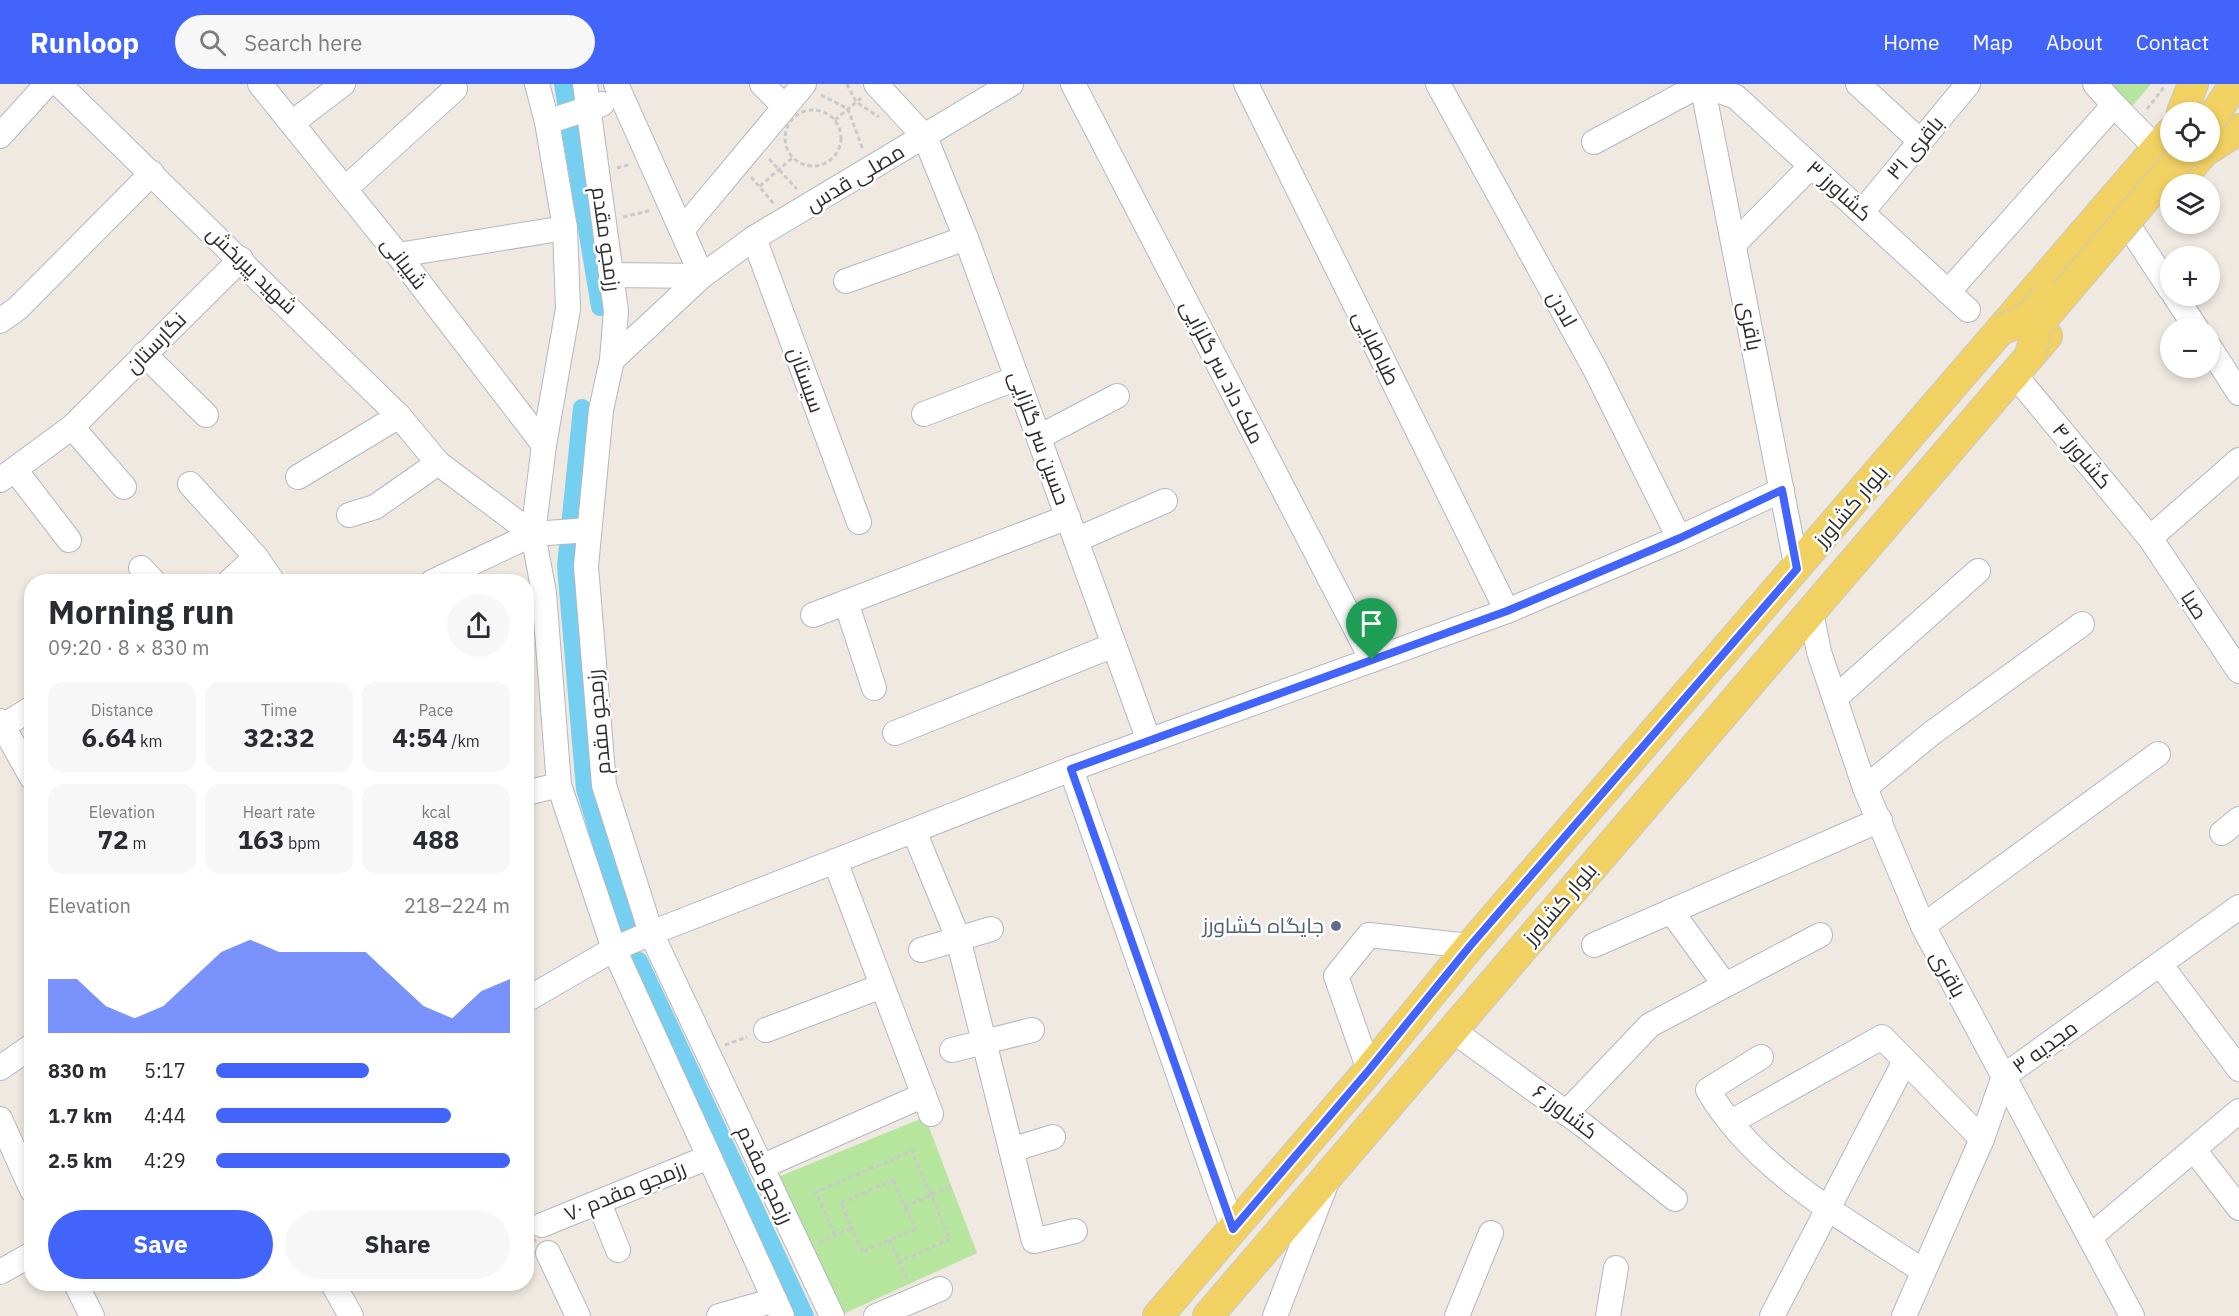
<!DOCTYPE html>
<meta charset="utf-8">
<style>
body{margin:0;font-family:"IBM Plex Sans",Cairo,sans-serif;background:#f7f7f7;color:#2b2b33;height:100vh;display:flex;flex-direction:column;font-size:22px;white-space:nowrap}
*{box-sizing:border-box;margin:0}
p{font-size:20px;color:#7c7c81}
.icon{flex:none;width:33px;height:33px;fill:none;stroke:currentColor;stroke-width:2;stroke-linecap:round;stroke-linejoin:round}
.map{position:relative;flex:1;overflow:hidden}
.side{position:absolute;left:24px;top:490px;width:510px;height:717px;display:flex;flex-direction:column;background:#fff;border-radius:24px;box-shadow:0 3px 9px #0003}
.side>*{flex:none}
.fabs{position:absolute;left:2160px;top:18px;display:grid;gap:12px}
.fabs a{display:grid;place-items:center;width:60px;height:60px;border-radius:50%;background:#fff;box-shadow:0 3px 9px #0003;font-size:30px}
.pin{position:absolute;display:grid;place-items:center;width:51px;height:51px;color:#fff;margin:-62px -26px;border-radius:50% 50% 50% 0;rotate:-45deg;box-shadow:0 0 6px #0007}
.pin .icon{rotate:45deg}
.round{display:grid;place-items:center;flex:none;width:63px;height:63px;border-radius:32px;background:#f7f7f7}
.head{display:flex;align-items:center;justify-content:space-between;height:102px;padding:0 24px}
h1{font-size:33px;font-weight:700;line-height:45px}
.stats{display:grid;grid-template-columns:repeat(3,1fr);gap:9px;height:102px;padding:6px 24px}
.stats div{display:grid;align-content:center;border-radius:15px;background:#f7f7f7;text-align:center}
.stats b{font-size:26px;font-weight:700}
.stats small{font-size:16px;font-weight:400}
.stats p{font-size:16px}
.chart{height:168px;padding:12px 24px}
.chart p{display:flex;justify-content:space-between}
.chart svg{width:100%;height:108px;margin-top:6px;fill:#4264fb;opacity:.7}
.primary-button{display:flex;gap:12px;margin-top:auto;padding:12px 24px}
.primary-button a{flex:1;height:69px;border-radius:36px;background:#4264fb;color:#fff;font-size:24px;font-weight:700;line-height:69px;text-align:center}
.primary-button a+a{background:#f7f7f7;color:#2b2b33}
ul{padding:0 24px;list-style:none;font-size:20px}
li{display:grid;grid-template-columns:96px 72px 1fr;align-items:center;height:45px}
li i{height:15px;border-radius:8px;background:#4264fb}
header{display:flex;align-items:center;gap:36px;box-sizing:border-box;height:84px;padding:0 30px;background:#4264fb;color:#fff}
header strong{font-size:28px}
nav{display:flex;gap:33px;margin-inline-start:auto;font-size:21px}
.search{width:420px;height:54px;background:#f7f7f7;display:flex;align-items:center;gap:15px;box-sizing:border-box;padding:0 21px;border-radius:33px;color:#7c7c81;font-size:22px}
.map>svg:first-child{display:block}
</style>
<header>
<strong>Runloop</strong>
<div class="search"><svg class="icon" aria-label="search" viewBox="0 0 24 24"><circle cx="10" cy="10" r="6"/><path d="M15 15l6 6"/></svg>Search here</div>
<nav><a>Home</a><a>Map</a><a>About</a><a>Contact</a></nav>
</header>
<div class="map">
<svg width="2239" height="1232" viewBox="0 0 2239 1232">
<rect width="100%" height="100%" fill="#efe9e1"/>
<!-- green -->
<g fill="#b6e59e">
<polygon points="2110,0 2151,0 2131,23"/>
<polygon points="925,1033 977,1169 841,1231 778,1093"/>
</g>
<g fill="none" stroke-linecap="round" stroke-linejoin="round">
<!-- canal -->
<g stroke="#75cff0" stroke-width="18">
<polyline points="563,0 600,223"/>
<polyline points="582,324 566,482 585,705 626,841"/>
<polyline points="639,877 805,1232"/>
</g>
</g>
<!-- building -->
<polygon fill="#cbc7bf" points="526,1141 537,1157 526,1163"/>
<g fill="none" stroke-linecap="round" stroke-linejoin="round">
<defs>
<g id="minor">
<polyline points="59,0 399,332 438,379 533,450"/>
<polyline points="260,0 398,171 544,361"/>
<polyline points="537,0 547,38 565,144 568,225 544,361 533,450 544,509 559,701 614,865 782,1232"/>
<polyline points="585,0 616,227 612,276 601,326 586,482 604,701 651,849 832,1232"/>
<polyline points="616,0 702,192"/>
<polyline points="762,0 784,22"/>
<polyline points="876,0 925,53 966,154 1149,657"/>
<polyline points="1073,0 1372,576"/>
<polyline points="1246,0 1507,527"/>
<polyline points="1438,0 1595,285 1679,454"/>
<polyline points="1702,0 1797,485"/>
<polyline points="1858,0 1920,57"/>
<polyline points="2114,21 2157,65"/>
<polyline points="547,38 602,20"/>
<polyline points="292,39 343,0"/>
<polyline points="0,52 47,0"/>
<polyline points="1594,58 1702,0 1736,13 1968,226"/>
<polyline points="345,105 455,5"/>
<polyline points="1862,128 1968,0"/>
<polyline points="682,146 804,0"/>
<polyline points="2134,150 2170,205"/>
<polyline points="754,154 859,438"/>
<polyline points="1734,160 1811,82"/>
<polyline points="398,171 565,144"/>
<polyline points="611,191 702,192"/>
<polyline points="846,197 966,154"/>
<polyline points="1948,208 2114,21 2095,0"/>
<polyline points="2175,212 2196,244"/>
<polyline points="0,237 18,224 152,89"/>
<polyline points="2210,264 2239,309"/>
<polyline points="144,270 206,331"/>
<polyline points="612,276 702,192 754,154 1011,0"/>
<polyline points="2014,290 2150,454 2239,587"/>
<polyline points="924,330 1017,294"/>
<polyline points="72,343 124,403"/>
<polyline points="1039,353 1117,312"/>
<polyline points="16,387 69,456"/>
<polyline points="298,393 399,332"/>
<polyline points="0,396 72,343 241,175"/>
<polyline points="190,400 256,473 273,498"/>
<polyline points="349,431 375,423 438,379"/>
<polyline points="2150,454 2239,376"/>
<polyline points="1076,456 1165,417"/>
<polyline points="141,484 154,498"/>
<polyline points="229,498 256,473"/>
<polyline points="432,498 533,450 589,446"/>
<polyline points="846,518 874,604"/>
<polyline points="1811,528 1819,568 1865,704 1923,842 2132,1232"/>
<polyline points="813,531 1068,433"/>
<polyline points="1835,614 1978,487"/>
<polyline points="0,637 32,694"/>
<polyline points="3,642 32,624"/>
<polyline points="895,649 1114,561"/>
<polyline points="1071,685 1233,1145"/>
<polyline points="1865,704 1932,649 2082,540"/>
<polyline points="526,709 559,701"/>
<polyline points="914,747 958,854 1034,1157 1075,1147"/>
<polyline points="2222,749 2239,735"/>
<polyline points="835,777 931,1030"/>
<polyline points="1671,827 1725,901"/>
<polyline points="1923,842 2158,670"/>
<polyline points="1594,861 1880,736"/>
<polyline points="921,866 991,845"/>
<polyline points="2160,880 2239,985"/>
<polyline points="526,916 614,865 651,849 1071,685 1507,527 1679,454 1782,406"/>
<polyline points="766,946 882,902"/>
<polyline points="1452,946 1583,1041 1675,1115"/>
<polyline points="952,966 1032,946"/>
<path d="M1761 973 1708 1006C1756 1088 1846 1135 1923 1187"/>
<polyline points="0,984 32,962"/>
<polyline points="1369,986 1336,892 1369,851 1470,862"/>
<polyline points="1566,1029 1650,941 1820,851"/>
<polyline points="0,1035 32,1106"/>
<polyline points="1731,1038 1882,953 1982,1055"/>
<polyline points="1011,1066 1053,1053"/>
<polyline points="2195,1067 2239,1124"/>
<polyline points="761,1083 924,1011"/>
<polyline points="599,1119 618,1166"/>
<polyline points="542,1141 709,1073"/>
<polyline points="2090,1153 2239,1027"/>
<polyline points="548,1169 578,1232"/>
<polyline points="0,1188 32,1170"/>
<polyline points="76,1200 92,1232"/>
<polyline points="333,1200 351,1232"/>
<polyline points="719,1232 775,1216"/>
<polyline points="876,1232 940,1205"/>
<polyline points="1275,1232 1326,1100"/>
<polyline points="1457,1232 1491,1149"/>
<polyline points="1608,1232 1616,1184"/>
<polyline points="1772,1232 1905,977"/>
<polyline points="1904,1232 1982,1055 2004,992 2239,823"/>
</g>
<g id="major">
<polyline points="2182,28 2193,0"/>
<polyline points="2210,64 2239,45"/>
<polyline points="2176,100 2204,68"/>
<polyline points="1158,1232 1369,986 1470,862 2170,49"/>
<polyline points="1208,1232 2047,252"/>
</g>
</defs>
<!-- minor casing -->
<use href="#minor" stroke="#b4b7c1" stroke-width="26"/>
<!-- major casing -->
<use href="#major" stroke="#c9c9c9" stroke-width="32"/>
<!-- path -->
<g stroke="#c9c9c9" stroke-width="3" stroke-dasharray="4.5 3" stroke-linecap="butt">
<polyline points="847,0 856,18 879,33"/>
<polyline points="821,11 848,25 863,66"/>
<polyline points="2147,25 2165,2"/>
<circle cx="813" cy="54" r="28"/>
<polyline points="835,36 861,14"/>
<polyline points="769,75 797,105"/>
<polyline points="617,84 631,80"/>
<polyline points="751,93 774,120"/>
<polyline points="760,102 792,74"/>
<polyline points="623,133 652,126"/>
<polyline points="725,961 747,953"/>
<polygon points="893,1096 915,1145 862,1168 841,1119"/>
<polyline points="905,1123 951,1101"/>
<polyline points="835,1151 816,1108 912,1067 950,1155 899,1178"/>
<polyline points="889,1156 908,1197"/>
<polyline points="819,1158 851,1144"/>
</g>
<!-- minor -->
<use href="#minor" stroke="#fff" stroke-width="24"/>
<!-- major -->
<use href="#major" stroke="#f2d163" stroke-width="30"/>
<defs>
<g id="major-bridge">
<polyline points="2210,37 2235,0"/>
<polyline points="2001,246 2027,235 2046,213"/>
<polyline points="2030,272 2037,242 2185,68"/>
</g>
</defs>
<!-- major-bridge casing -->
<use href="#major-bridge" stroke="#c9c9c9" stroke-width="32" stroke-linecap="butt"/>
<!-- major-bridge -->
<use href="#major-bridge" stroke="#f2d163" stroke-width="30"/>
</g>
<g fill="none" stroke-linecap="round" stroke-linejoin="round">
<defs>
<polygon id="route" points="1782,406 1797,485 1470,862 1369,986 1233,1145 1071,685 1507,527 1680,454"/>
</defs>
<!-- route casing -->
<use href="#route" stroke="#fff" stroke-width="12"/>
<!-- route -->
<use href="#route" stroke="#4264fb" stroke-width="8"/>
</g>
<!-- markers -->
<circle fill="#5c6f8a" stroke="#fff" stroke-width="2" cx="1336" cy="842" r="6"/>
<g text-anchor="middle" stroke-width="5" stroke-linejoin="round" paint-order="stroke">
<!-- street labels -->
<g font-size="21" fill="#2e2e2e" stroke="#fff">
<text transform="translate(1915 64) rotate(-50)" y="7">باقری ۳۱</text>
<text transform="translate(855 94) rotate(-31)" y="7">مصلی قدس</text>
<text transform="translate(1839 107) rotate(42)" y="7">کشاورز ۳</text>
<text transform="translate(606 155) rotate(82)" y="7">رزمجو مقدم</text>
<text transform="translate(404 179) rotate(52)" y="7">شیبانی</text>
<text transform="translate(252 186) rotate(44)" y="7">شهید پیربخش</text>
<text transform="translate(1562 225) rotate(61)" y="7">لادن</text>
<text transform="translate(1750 242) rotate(79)" y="7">باقری</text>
<text transform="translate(156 259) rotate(-45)" y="7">نگارستان</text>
<text transform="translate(1376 264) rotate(64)" y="7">طباطبایی</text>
<text transform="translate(1222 288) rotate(63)" y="7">ملک داد سر گلزایی</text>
<text transform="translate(806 296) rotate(70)" y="7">سیستان</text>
<text transform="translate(1039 354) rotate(70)" y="7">حسین سر گلزایی</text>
<text transform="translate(2082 372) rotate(50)" y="7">کشاورز ۴</text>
<text transform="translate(1851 422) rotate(-49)" y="7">بلوار کشاورز</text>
<text transform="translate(2194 521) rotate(57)" y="7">صبا</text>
<text transform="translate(599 638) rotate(-95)" y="7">رزمجو مقدم</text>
<text transform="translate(1560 820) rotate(-49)" y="7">بلوار کشاورز</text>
<text transform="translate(1948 890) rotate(61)" y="7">باقری</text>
<text transform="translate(2045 963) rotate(-36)" y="7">مجدیه ۳</text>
<text transform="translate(1565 1028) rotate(37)" y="7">کشاورز ۶</text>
<text transform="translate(765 1091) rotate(65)" y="7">رزمجو مقدم</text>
<text transform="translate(625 1107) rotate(-22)" y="7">رزمجو مقدم ۷۰</text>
</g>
<!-- service labels -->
<g font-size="21" fill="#4e5e75" stroke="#fff" text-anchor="end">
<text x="1324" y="849">جایگاه کشاورز</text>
</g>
</g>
</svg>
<div class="fabs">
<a><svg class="icon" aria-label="locate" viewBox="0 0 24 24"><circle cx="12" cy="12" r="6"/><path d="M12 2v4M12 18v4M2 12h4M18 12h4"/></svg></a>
<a><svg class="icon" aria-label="layers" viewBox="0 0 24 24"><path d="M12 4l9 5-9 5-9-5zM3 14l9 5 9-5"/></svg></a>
<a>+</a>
<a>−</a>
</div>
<div class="pin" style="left:1372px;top:576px;background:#1e9e55"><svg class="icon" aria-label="arrive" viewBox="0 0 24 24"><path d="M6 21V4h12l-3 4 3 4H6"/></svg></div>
<section class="side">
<div class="head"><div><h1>Morning run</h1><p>09:20 · 8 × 830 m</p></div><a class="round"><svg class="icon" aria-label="share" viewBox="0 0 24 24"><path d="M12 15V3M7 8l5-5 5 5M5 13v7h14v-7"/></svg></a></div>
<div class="stats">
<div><p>Distance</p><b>6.64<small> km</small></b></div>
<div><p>Time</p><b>32:32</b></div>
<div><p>Pace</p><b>4:54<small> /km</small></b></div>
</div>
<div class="stats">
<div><p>Elevation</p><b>72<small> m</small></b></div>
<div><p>Heart rate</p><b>163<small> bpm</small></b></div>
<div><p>kcal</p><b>488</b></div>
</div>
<div class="chart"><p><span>Elevation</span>218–224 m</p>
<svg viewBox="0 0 160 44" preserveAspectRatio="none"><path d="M0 44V22L10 22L20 33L30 38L40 33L50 22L60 11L70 6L80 11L90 11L100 11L110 11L120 22L130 33L140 38L150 27L160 22V44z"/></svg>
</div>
<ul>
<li><b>830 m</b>5:17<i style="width:52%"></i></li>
<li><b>1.7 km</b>4:44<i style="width:80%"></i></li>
<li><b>2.5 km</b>4:29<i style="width:100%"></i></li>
</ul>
<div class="primary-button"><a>Save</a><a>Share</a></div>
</section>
</div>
